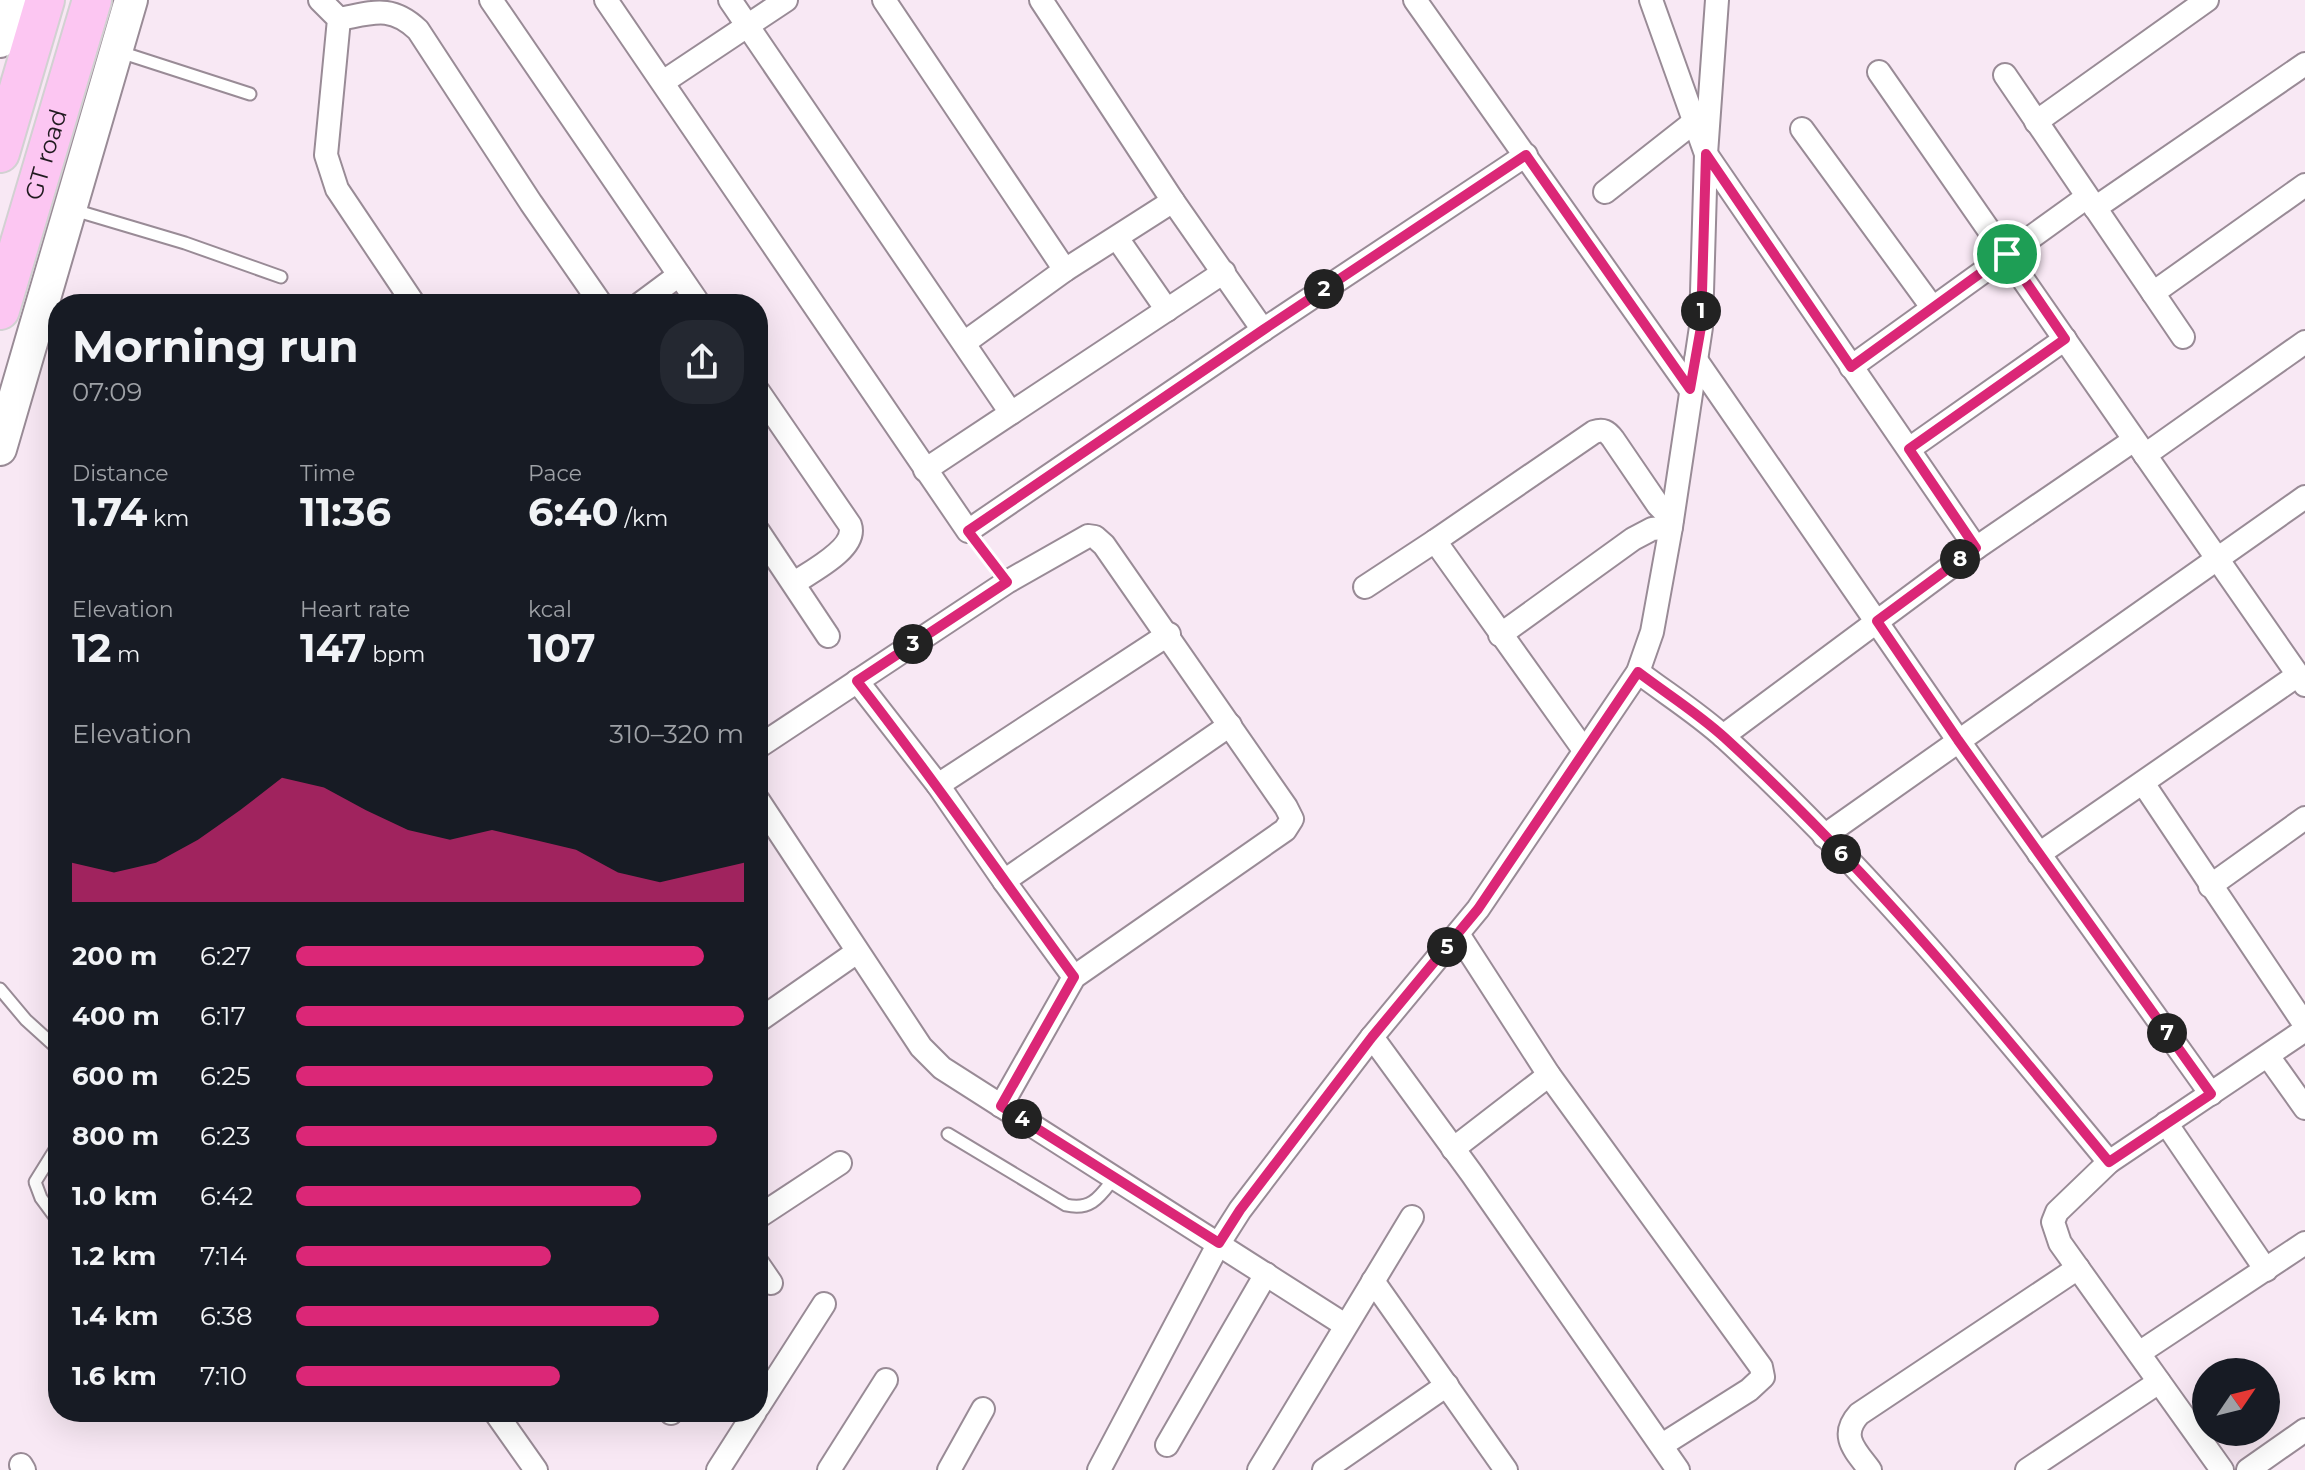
<!DOCTYPE html>
<meta charset="utf-8">
<style>
body{margin:0;font-family:Montserrat,sans-serif;background:#242831;color:#f1f3f6;height:100vh;display:flex;flex-direction:column;font-size:30px;white-space:nowrap}
*{box-sizing:border-box;margin:0}
p{font-size:26px;color:#9ea1a6}
.icon{flex:none;width:44px;height:44px;fill:none;stroke:currentColor;stroke-width:2;stroke-linecap:round;stroke-linejoin:round}
.map{position:relative;flex:1;overflow:hidden}
.details{position:absolute;left:48px;top:294px;width:720px;height:1128px;display:flex;flex-direction:column;background:#171b24;border-radius:32px;box-shadow:0 8px 32px #0002}
.details>*{flex:none}
.needle{width:52px;rotate:55deg}
.buttons{position:absolute;left:2192px;top:1358px;display:grid;gap:16px}
.buttons a{display:grid;place-items:center;width:88px;height:88px;border-radius:50%;background:#171b24;box-shadow:0 8px 32px #0002;font-size:40px}
.pin{position:absolute;display:grid;place-items:center;width:68px;height:68px;color:#fff;margin:-34px;border:4px solid #fff;border-radius:50%;box-shadow:0 2px 8px #0007}
.km{position:absolute;width:40px;height:40px;margin:-20px;border-radius:50%;background:#222;color:#fff;font-size:22px;line-height:40px;text-align:center}
.round{display:grid;place-items:center;flex:none;width:84px;height:84px;border-radius:32px;background:#242831}
.overview{display:flex;align-items:center;justify-content:space-between;height:136px;padding:0 24px}
h1{font-size:44px;font-weight:700;line-height:60px}
.stats{display:grid;grid-template-columns:repeat(3,1fr);gap:12px;height:136px;padding:8px 24px}
.stats div{display:grid;align-content:center}
.stats b{font-size:40px;font-weight:700}
.stats small{font-size:22px;font-weight:400}
.stats p{font-size:22px}
.chart{height:224px;padding:16px 24px}
.chart p{display:flex;justify-content:space-between}
.chart svg{width:100%;height:144px;margin-top:8px;fill:#db2777;opacity:.7}
ul{padding:0 24px;list-style:none;font-size:26px}
li{display:grid;grid-template-columns:128px 96px 1fr;align-items:center;height:60px}
li i{height:20px;border-radius:10px;background:#db2777}
.map>svg:first-child{display:block}
</style>
<div class="map">
<svg width="2305" height="1470" viewBox="0 0 2305 1470">
<rect width="100%" height="100%" fill="#f8e8f4"/>
<g fill="none" stroke-linecap="round" stroke-linejoin="round">
<defs>
<g id="service">
<polyline points="120,52 250,94"/>
<polyline points="74,210 185,243 281,277"/>
<polyline points="0,989 26,1020 58,1049"/>
<path d="M948 1134 1066 1205C1092 1211 1100 1196 1115 1177"/>
<polyline points="58,1145 35,1182 41,1198 58,1221"/>
</g>
<g id="minor">
<polyline points="320,0 339,19 326,155 337,189 414,304"/>
<polyline points="491,0 699,304"/>
<polyline points="606,0 968,531 1263,330"/>
<polyline points="730,0 1011,413"/>
<polyline points="884,0 1065,270"/>
<polyline points="1041,0 1173,201 1263,330 1526,155"/>
<polyline points="1415,0 1690,389"/>
<polyline points="1651,0 1706,154 1976,548"/>
<path d="M339 19C372 13 391 4 418 30L531 203 601 304"/>
<polyline points="1879,72 2305,685"/>
<polyline points="2005,75 2183,337"/>
<polyline points="663,82 786,0"/>
<polyline points="2036,122 2207,0"/>
<polyline points="1802,129 1932,307"/>
<polyline points="1605,192 1694,122"/>
<polyline points="2095,208 2305,64"/>
<polyline points="1117,238 1167,310"/>
<polyline points="2153,293 2305,185"/>
<polyline points="640,304 679,275"/>
<polyline points="964,343 1065,270 1173,201"/>
<polyline points="1696,360 1958,740 2211,1094"/>
<polyline points="1851,367 2087,197"/>
<path d="M758 391 850 525C858 548 812 571 794 583"/>
<polyline points="1909,449 2065,339"/>
<polyline points="2145,455 2305,342"/>
<polyline points="925,470 1224,272"/>
<polyline points="758,531 828,636"/>
<polyline points="1365,587 1435,541"/>
<polyline points="1500,635 1633,539 1652,529 1671,527"/>
<path d="M1638 672C1667 694 1699 714 1725 738 1866 867 1988 1015 2109 1162"/>
<polyline points="857,681 938,785 1004,881 1074,977"/>
<polyline points="1723,736 1976,548 2134,440"/>
<polyline points="758,747 1007,582 1088,536 1095,537 1104,545 1286,807 1292,819 1285,830 1074,977 1001,1106"/>
<path d="M1584 750 1435 541 1594 432C1603 429 1607 431 1613 439L1658 505 1672 519"/>
<polyline points="2143,783 2305,1025"/>
<polyline points="938,785 1169,634"/>
<polyline points="758,800 921,1047 942,1068 1345,1325"/>
<polyline points="1824,836 2305,497"/>
<polyline points="2039,854 2298,675"/>
<polyline points="1004,881 1230,725"/>
<polyline points="2210,886 2305,818"/>
<polyline points="1458,934 1549,1075 1761,1367 1763,1377 1749,1390 1662,1445"/>
<polyline points="758,1021 857,952"/>
<polyline points="1372,1037 1472,1174 1678,1470"/>
<polyline points="2268,1056 2305,1108"/>
<polyline points="2166,1123 2266,1270"/>
<polyline points="1453,1149 1549,1075"/>
<polyline points="758,1217 840,1163"/>
<polyline points="758,1264 771,1283"/>
<polyline points="1373,1281 1506,1470"/>
<polyline points="2139,1353 2305,1243"/>
<polyline points="758,1407 824,1304"/>
<polyline points="495,1412 536,1470"/>
<polyline points="670,1412 671,1413"/>
<polyline points="1167,1445 1266,1274"/>
<polyline points="21,1465 24,1470"/>
<polyline points="718,1470 755,1412"/>
<polyline points="829,1470 886,1380"/>
<polyline points="949,1470 983,1409"/>
<polyline points="1099,1470 1219,1243 1240,1210 1372,1037 1478,909 1638,672 1652,632 1671,527 1701,327 1706,154 1717,0"/>
<polyline points="1259,1470 1412,1217"/>
<polyline points="1324,1470 1447,1385"/>
<path d="M1870 1470C1855 1450 1839 1436 1859 1414L2078 1268"/>
<polyline points="2027,1470 2159,1382"/>
<polyline points="2222,1470 2060,1243 2053,1222 2057,1212 2109,1162 2305,1030"/>
<polyline points="2248,1470 2305,1430"/>
</g>
<g id="secondary">
<polyline points="0,41 12,0"/>
<polyline points="0,449 131,0"/>
</g>
<g id="trunk">
<polyline points="0,153 45,0"/>
<path id="s1" d="M0 310 92 0"/>
</g>
</defs>
<!-- service casing -->
<use href="#service" stroke="#998b96" stroke-width="15"/>
<!-- minor casing -->
<use href="#minor" stroke="#998b96" stroke-width="26"/>
<!-- secondary casing -->
<use href="#secondary" stroke="#998b96" stroke-width="36"/>
<!-- trunk casing -->
<use href="#trunk" stroke="#d2d1d2" stroke-width="42"/>
<!-- path -->
<polyline stroke="#a99ca6" stroke-width="4" stroke-dasharray="4 6" stroke-linecap="butt" points="979,546 996,567"/>
<!-- service -->
<use href="#service" stroke="#fff" stroke-width="11"/>
<!-- minor -->
<use href="#minor" stroke="#fff" stroke-width="22"/>
<!-- secondary -->
<use href="#secondary" stroke="#fff" stroke-width="32"/>
<!-- trunk -->
<use href="#trunk" stroke="#fcc6f2" stroke-width="38"/>
</g>
<g fill="none" stroke-linecap="round" stroke-linejoin="round">
<defs>
<path id="route" d="M1706 154 1851 367 2007 254 2065 339 1909 449 1976 548 1877 621 1958 740 2211 1094 2109 1162C1988 1015 1866 867 1725 738 1699 714 1667 694 1638 672L1478 909 1372 1037 1240 1210 1219 1243 1001 1106 1074 977C1002 878 933 778 857 681L1007 582 968 531 1263 330 1526 155 1690 389 1701 327Z"/>
</defs>
<!-- route casing -->
<use href="#route" stroke="#fff" stroke-width="16"/>
<!-- route -->
<use href="#route" stroke="#db2777" stroke-width="10"/>
</g>
<g text-anchor="middle" stroke-width="8" stroke-linejoin="round" paint-order="stroke">
<!-- street labels -->
<g font-size="24" fill="#201a1f" stroke="#f8e8f4">
<text dy="8" stroke="none"><textPath href="#s1" startOffset="162">GT road</textPath></text>
</g>
</g>
</svg>
<div class="buttons">
<a><svg class="needle" viewBox="-14 -14 28 28"><path d="M0-13l5 13h-10z" fill="#e53935"/><path d="M0 13l5-13h-10z" fill="#9ea1a6"/></svg></a>
</div>
<div class="pin" style="left:2007px;top:254px;background:#1e9e55"><svg class="icon" aria-label="arrive" viewBox="0 0 24 24"><path d="M6 21V4h12l-3 4 3 4H6"/></svg></div>
<b class="km" style="left:1701px;top:311px">1</b>
<b class="km" style="left:1324px;top:289px">2</b>
<b class="km" style="left:913px;top:644px">3</b>
<b class="km" style="left:1022px;top:1119px">4</b>
<b class="km" style="left:1447px;top:947px">5</b>
<b class="km" style="left:1841px;top:854px">6</b>
<b class="km" style="left:2167px;top:1033px">7</b>
<b class="km" style="left:1960px;top:559px">8</b>
<section class="details">
<div class="overview"><div><h1>Morning run</h1><p>07:09</p></div><a class="round"><svg class="icon" aria-label="share" viewBox="0 0 24 24"><path d="M12 15V3M7 8l5-5 5 5M5 13v7h14v-7"/></svg></a></div>
<div class="stats">
<div><p>Distance</p><b>1.74<small> km</small></b></div>
<div><p>Time</p><b>11:36</b></div>
<div><p>Pace</p><b>6:40<small> /km</small></b></div>
</div>
<div class="stats">
<div><p>Elevation</p><b>12<small> m</small></b></div>
<div><p>Heart rate</p><b>147<small> bpm</small></b></div>
<div><p>kcal</p><b>107</b></div>
</div>
<div class="chart"><p><span>Elevation</span>310–320 m</p>
<svg viewBox="0 0 160 44" preserveAspectRatio="none"><path d="M0 44V32L10 35L20 32L30 25L40 16L50 6L60 9L70 16L80 22L90 25L100 22L110 25L120 28L130 35L140 38L150 35L160 32V44z"/></svg>
</div>
<ul>
<li><b>200 m</b>6:27<i style="width:91%"></i></li>
<li><b>400 m</b>6:17<i style="width:100%"></i></li>
<li><b>600 m</b>6:25<i style="width:93%"></i></li>
<li><b>800 m</b>6:23<i style="width:94%"></i></li>
<li><b>1.0 km</b>6:42<i style="width:77%"></i></li>
<li><b>1.2 km</b>7:14<i style="width:57%"></i></li>
<li><b>1.4 km</b>6:38<i style="width:81%"></i></li>
<li><b>1.6 km</b>7:10<i style="width:59%"></i></li>
</ul>
</section>
</div>
